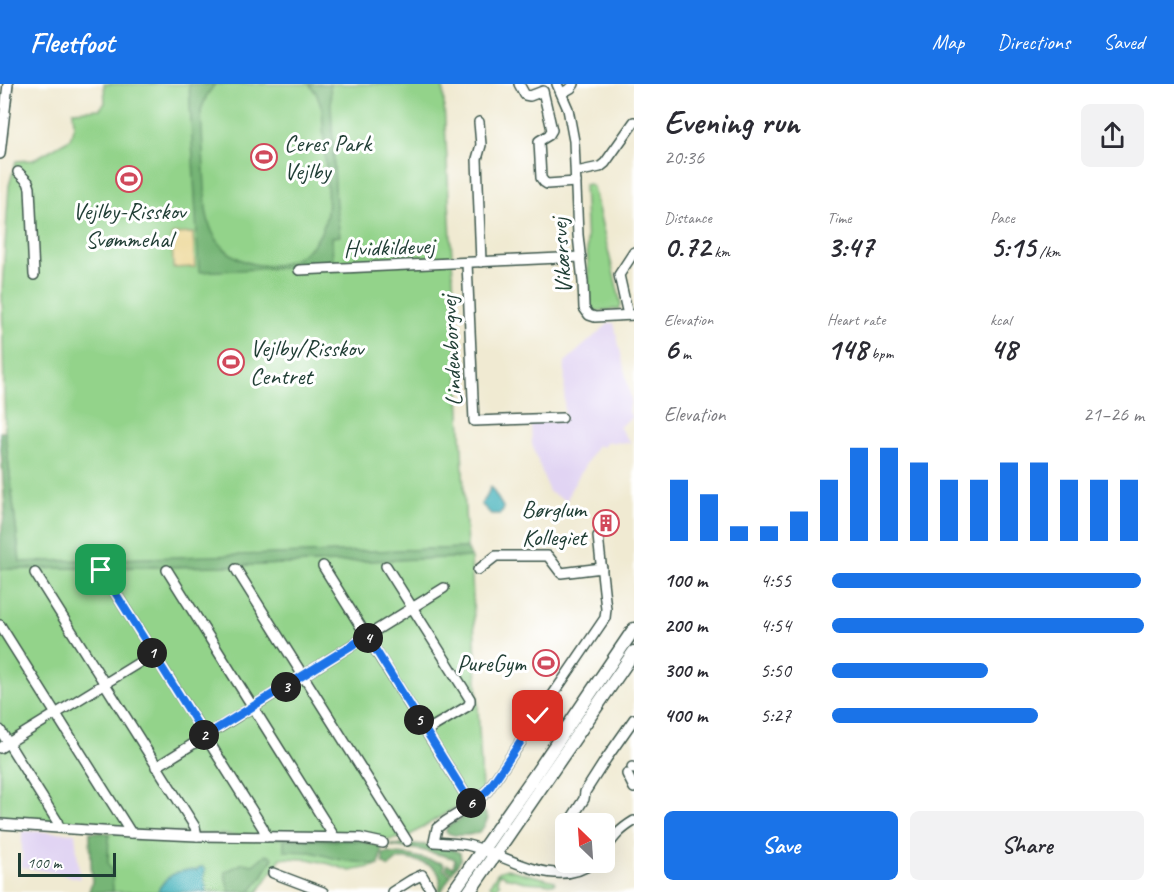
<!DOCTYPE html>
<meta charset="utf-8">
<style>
body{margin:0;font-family:Caveat,sans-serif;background:#f2f2f3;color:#2b2b33;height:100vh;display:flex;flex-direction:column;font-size:22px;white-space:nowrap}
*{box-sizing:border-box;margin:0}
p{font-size:20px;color:#7c7c81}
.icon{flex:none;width:33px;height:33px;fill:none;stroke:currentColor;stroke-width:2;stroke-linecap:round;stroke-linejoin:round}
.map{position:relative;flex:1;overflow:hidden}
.side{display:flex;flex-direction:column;background:#fff;width:540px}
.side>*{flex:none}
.needle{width:39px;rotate:335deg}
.buttons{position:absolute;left:555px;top:729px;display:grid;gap:12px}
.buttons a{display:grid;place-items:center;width:60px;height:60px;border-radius:9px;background:#fff;box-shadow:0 6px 24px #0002;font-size:30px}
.scale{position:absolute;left:18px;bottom:15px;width:98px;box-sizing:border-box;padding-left:6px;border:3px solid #1f3d34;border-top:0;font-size:16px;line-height:21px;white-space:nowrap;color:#1f3d34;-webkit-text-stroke:4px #fff;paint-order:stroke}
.pin{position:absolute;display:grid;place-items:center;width:51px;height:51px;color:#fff;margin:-26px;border-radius:12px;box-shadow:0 3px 9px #0006}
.km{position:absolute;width:30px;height:30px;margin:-15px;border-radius:50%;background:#222;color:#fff;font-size:16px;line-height:30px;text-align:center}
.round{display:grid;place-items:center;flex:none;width:63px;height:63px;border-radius:9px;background:#f2f2f3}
.overview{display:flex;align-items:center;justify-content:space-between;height:102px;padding:0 30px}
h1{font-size:33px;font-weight:600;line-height:45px}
.stats{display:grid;grid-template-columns:repeat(3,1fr);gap:9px;height:102px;padding:6px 30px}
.stats div{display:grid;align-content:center}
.stats b{font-size:30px;font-weight:600}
.stats small{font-size:16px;font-weight:400}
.stats p{font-size:16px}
.chart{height:168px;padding:12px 30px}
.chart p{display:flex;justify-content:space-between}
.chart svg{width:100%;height:108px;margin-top:6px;stroke:#1a73e8;stroke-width:6}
.cta{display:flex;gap:12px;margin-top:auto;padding:12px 30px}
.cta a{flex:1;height:69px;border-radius:9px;background:#1a73e8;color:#fff;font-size:24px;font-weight:600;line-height:69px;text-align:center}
.cta a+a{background:#f2f2f3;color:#2b2b33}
ul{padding:0 30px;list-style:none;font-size:20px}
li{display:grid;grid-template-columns:96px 72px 1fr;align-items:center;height:45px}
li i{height:15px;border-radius:8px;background:#1a73e8}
header{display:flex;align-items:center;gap:36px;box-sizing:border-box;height:84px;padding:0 30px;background:#1a73e8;color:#fff}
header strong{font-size:28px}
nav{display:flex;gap:33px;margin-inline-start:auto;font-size:21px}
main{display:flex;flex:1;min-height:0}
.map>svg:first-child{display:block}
</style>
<header>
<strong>Fleetfoot</strong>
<nav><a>Map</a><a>Directions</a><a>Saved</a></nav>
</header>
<main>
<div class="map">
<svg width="634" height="808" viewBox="0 0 634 808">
<rect width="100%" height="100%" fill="#fff"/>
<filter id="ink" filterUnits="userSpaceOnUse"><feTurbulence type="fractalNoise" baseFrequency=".0167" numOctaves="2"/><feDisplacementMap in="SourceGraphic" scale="12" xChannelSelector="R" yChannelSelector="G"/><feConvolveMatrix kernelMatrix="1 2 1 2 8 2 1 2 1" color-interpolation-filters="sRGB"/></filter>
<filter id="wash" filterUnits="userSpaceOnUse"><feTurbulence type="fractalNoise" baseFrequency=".008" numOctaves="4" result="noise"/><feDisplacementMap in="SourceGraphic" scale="24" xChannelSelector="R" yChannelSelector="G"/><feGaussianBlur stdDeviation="1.35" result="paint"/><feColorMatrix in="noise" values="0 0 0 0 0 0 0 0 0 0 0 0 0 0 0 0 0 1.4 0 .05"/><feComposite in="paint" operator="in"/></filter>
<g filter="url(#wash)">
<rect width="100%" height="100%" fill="#f0ead2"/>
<!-- built -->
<g fill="#e1d4f3">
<polygon points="609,239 614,239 631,315 629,328 632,333 619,343 631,359 607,358 603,363 597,361 570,407 567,417 549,408 532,360 531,339 564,337 565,278"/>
<polygon points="22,747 75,749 80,795 61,790 22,783"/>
</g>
<!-- green -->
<g fill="#93d38a" stroke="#59885f" stroke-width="1.5">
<polygon points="104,0 443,0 467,464 20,479 5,348 2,208 9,102 16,77 33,76 70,55 74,41 73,27 100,25 105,19"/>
<polygon points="589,100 593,103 621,220 619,225 596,227 590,223 584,101"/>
<polygon points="471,473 482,707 407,753 382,757 134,747 0,738 0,485 228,482"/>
<polygon points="90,748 284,755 382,762 379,781 350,787 330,780 308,775 281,774 258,808 89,808 92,798"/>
<polygon points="507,785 555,797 555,799 553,800 525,798 505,793 504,791 499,790 497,797 500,800 495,805 490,801 498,788"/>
</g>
<!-- forest -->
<g fill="#76b576" stroke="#4a7955" stroke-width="1.5">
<path d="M189 0H215L207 11 201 26 206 125C208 136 210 146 217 156 242 191 296 190 319 152 325 142 327 131 328 120L322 24 316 9 309 0H330L336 122 340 152 332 153 333 181 199 188Z"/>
<polygon points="0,348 5,348 20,478 467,464 471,473 228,482 0,485 0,456 5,426"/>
<path d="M479 725 483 726 488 734C486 739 484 744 480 747 472 752 454 753 446 748V744L450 741Z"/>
<polygon points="90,748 109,749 108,779 112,787 113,808 89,808 92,798"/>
<polygon points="284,755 358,757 382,762 379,781 341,776 311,768 284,767"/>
<path d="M410 760C427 761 445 761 460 769L461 775 452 789 446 784 447 781 453 783 455 776 453 774 421 766 391 762V761Z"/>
<path d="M385 769 408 771 442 779 444 781 443 785 451 791 441 808 439 807C444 787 434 781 416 777 410 776 403 773 397 776 396 777 390 782 389 783L383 779V770Z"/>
<path d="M265 771H270L273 774 262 793 250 808H230C228 801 225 795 225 788L243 779 253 781Z"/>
</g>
<!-- sand -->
<polygon fill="#eeda9e" stroke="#868c69" stroke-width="1.5" points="193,149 195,183 173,184 172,150"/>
<!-- water -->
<g fill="#40b0b9" stroke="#307676" stroke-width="1.5">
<polygon points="491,403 503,423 503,427 500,430 491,430 481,420 486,414 490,404"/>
<path d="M200 783H203L205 785 204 794 207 808H157C166 791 178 785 197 786Z"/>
</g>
</g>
<g filter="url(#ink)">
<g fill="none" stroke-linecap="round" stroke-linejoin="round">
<defs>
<g id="minor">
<polyline points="519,0 525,11 530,12 543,7 552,46 549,51 539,57 541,94 544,98 547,100 576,98"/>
<polyline points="557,0 568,25 574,57 578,151 583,198 584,224 589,231 595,233 634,231"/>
<polyline points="562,9 571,4 574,0"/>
<polyline points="479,38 481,61 477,75 481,178"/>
<polyline points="0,70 8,0"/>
<polyline points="18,88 28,98 30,104 34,191"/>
<polyline points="576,88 600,83 605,79 634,38"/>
<polyline points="467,179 474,337 562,334"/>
<polyline points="299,186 581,173"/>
<polyline points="628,231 619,191 634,168"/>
<polyline points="323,482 472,721"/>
<polyline points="386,482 470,615 470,618 468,622 426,647"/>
<polyline points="236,485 407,757"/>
<polyline points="101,486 263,744 266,753"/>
<polyline points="167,486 335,754"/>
<polyline points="478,486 496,472 548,472 561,489 602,484"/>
<polyline points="35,489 195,743 197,752"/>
<polyline points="0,541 131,749"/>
<polyline points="0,646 57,737 59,744"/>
<polyline points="0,664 153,570"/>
<polyline points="156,683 444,504"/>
<polyline points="632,683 634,685"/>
<polyline points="627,690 634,704"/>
<polyline points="0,740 131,749 197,752 360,754 383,759"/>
<polyline points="568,740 584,715 585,708 606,675 634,635"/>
<polyline points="566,743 564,745 566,749"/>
<path d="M604 767C614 753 619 746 634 737"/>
<path d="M594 778C555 808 507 770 467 761 456 759 445 759 434 758L437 744 446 737 472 721 488 706 605 534 606 525 598 452"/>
<polyline points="273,789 323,808"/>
<polyline points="392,808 411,796 422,791 432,808"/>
</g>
<g id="major">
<polyline points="453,808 535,691 634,545"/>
<polyline points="469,808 634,568"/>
</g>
</defs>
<!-- minor casing -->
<use href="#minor" stroke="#3e574c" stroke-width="12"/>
<!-- major casing -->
<use href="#major" stroke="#3e574c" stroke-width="15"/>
<!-- minor -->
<use href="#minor" stroke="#fff" stroke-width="9"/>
<!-- major -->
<use href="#major" stroke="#fff" stroke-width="12"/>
</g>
</g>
<g fill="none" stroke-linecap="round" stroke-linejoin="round" filter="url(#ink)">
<defs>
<polyline id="route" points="101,486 205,652 367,552 472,721 488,706 538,632"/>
</defs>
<!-- route casing -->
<use href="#route" stroke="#fff" stroke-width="12"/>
<!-- route -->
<use href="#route" stroke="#1a73e8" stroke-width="8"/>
</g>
<!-- icons -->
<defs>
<symbol id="stadium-ring" viewBox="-11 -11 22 22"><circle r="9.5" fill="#fff" stroke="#d1495b" stroke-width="1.5"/><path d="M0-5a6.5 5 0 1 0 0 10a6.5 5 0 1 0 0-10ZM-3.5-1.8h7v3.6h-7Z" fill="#d1495b"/></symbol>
<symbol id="building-ring" viewBox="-11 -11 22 22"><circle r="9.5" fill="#fff" stroke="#d1495b" stroke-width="1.5"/><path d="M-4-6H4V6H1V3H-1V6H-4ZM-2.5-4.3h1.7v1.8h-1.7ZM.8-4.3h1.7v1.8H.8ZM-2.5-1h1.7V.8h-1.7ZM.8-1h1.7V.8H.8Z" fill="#d1495b"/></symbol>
</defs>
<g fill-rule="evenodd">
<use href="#stadium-ring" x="249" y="58" width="30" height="30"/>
<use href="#stadium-ring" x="114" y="80" width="30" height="30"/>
<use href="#stadium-ring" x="216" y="263" width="30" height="30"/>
<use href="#building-ring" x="591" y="424" width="30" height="30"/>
<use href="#stadium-ring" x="531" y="564" width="30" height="30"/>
</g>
<g text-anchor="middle" stroke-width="6" stroke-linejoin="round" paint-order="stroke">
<!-- poi labels -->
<g font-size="24" fill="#1f3d34" stroke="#fff" text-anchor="start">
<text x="284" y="67">Ceres Park<tspan x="284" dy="28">Vejlby</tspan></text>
<text x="129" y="135" text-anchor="middle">Vejlby-Risskov<tspan x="129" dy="28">Svømmehal</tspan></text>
<text x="250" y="272">Vejlby/Risskov<tspan x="250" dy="28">Centret</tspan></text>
<text x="586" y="433" text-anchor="end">Børglum<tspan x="586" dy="28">Kollegiet</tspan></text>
<text x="526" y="587" text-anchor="end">PureGym</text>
</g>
<!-- street labels -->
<g font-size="24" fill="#1f3d34" stroke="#fff">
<text transform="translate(389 163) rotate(-2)" y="8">Hvidkildevej</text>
<text transform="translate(561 172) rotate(-94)" y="8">Vikærsvej</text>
<text transform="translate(451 267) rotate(-93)" y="8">Lindenborgvej</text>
</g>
</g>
</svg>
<div class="buttons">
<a><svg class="needle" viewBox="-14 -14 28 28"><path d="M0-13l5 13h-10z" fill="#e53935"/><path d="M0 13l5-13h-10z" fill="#7c7c81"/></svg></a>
</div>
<div class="scale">100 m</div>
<div class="pin" style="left:101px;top:486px;background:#1e9e55"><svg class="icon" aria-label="arrive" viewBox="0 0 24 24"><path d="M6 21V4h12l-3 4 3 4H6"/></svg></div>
<div class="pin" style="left:538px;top:632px;background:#d93025"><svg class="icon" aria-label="check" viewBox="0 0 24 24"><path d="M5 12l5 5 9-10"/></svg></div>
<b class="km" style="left:152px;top:569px">1</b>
<b class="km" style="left:204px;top:651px">2</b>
<b class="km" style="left:286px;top:603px">3</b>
<b class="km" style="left:368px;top:554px">4</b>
<b class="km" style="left:419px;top:636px">5</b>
<b class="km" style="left:471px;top:719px">6</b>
</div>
<section class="side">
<div class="overview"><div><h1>Evening run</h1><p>20:36</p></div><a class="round"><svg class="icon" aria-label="share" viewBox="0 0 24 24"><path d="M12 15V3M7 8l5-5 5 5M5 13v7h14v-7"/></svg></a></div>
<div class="stats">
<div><p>Distance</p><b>0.72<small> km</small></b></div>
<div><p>Time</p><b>3:47</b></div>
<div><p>Pace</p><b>5:15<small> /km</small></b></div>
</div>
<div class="stats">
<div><p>Elevation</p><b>6<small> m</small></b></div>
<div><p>Heart rate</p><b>148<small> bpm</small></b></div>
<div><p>kcal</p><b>48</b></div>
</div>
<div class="chart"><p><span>Elevation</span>21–26 m</p>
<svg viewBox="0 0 160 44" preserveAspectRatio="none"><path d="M5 44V19M15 44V25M25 44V38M35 44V38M45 44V32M55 44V19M65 44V6M75 44V6M85 44V12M95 44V19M105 44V19M115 44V12M125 44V12M135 44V19M145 44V19M155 44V19"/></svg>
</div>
<ul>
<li><b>100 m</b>4:55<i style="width:99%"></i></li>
<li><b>200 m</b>4:54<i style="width:100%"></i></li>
<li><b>300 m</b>5:50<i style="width:50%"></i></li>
<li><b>400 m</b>5:27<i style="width:66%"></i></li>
</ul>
<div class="cta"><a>Save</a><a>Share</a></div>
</section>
</main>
